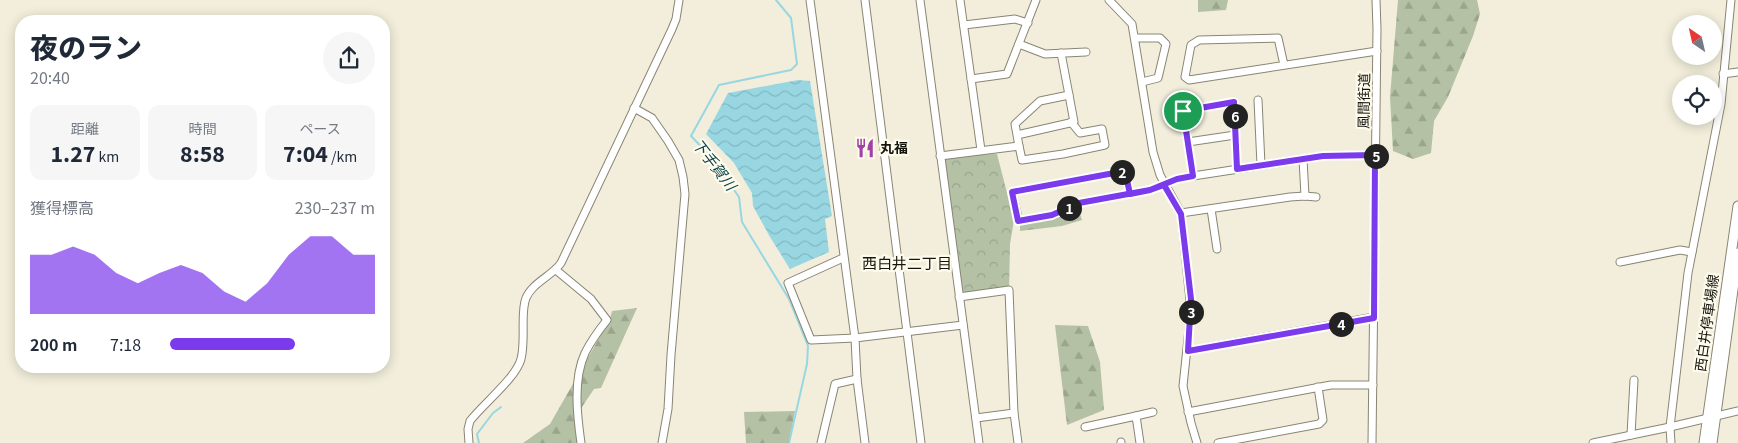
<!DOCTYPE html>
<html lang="ja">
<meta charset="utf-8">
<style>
body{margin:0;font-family:Georgia,"Noto Sans JP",serif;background:#f6f6f7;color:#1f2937;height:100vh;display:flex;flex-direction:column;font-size:19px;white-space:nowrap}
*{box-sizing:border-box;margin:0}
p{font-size:16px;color:#747a83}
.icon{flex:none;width:28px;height:28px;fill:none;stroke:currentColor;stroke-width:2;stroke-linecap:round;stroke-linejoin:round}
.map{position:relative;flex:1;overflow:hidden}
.panel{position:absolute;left:15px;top:15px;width:375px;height:358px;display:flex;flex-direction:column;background:#fff;border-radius:20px;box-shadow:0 2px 12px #0003}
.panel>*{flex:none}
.needle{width:32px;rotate:326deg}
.tools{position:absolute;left:1672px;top:15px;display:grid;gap:10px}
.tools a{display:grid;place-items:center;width:50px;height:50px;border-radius:50%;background:#fff;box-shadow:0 2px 12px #0003;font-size:25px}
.pin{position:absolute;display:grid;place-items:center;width:42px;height:42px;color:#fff;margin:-21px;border:2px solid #fff;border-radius:50%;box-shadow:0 1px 5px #0007}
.km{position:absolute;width:25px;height:25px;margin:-12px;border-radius:50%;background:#222;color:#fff;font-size:14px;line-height:25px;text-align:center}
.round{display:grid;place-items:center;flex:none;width:52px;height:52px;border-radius:26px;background:#f6f6f7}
.summary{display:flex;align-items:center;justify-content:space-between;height:85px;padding:0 15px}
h1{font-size:28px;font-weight:800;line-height:38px}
.figures{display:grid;grid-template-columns:repeat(3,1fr);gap:8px;height:85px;padding:5px 15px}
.figures div{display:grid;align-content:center;border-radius:12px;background:#f6f6f7;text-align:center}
.figures b{font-size:21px;font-weight:800}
.figures small{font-size:14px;font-weight:400}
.figures p{font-size:14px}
.chart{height:140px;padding:10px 15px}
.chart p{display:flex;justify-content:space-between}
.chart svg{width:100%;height:90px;margin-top:5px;fill:#7c3aed;opacity:.7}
ul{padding:0 15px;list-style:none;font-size:16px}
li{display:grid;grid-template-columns:80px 60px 1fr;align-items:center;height:38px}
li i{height:12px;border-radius:6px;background:#7c3aed}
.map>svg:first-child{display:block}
</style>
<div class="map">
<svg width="1738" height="443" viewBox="0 0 1738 443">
<defs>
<pattern id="forest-firs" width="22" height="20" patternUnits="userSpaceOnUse" patternTransform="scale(1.25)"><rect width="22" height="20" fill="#b4c1a4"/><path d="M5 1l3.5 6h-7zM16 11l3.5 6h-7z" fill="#9aa58c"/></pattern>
<pattern id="park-crowns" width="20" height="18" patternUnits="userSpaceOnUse" patternTransform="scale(1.25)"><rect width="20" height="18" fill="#b4c1a4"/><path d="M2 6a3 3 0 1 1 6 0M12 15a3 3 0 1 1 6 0" fill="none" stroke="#9aa58c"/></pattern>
<pattern id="water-waves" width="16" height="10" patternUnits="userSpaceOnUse" patternTransform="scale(1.25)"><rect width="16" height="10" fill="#98d7e2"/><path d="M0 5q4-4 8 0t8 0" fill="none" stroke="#82b8c1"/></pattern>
</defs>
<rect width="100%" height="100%" fill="#f2eedb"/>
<!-- forest -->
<g fill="url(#forest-firs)">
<polygon points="1198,0 1228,0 1226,10 1198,12"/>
<polygon points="1398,0 1477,0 1480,14 1473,36 1448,97 1434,121 1431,153 1413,159 1393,151 1390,97"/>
<polygon points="637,308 601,388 594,389 580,410 577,443 523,443 550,424 610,319 612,311"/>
<polygon points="1055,325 1088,326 1100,362 1104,410 1067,425"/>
<polygon points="795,411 789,443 746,443 744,412"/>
</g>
<!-- park -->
<g fill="url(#park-crowns)">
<polygon points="997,154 1014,220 1010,244 1009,290 962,293 941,156"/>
<polygon points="1078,208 1082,220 1062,226 1020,231 1020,223"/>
</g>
<!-- water -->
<polygon fill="url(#water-waves)" points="798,80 810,81 832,216 825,219 829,252 790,269 770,237 753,206 752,193 734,163 706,134 728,93"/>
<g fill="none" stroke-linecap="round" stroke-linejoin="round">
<!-- stream -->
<g stroke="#98d7e2" stroke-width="2">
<polyline points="776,0 791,18 797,64 791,70 719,85 691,136 710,156 739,197 742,222 789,299 808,346 807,364 789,443"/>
<polyline points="479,443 477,434 493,413 501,407"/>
</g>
<defs>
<g id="minor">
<polyline points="810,0 855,338 857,379 865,443"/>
<polyline points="865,0 921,443"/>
<polyline points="920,0 979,443"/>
<polyline points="960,0 981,150"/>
<polyline points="1109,0 1132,24 1153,152 1160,175 1181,213 1191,310 1183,386 1191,423 1197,443"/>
<polyline points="964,25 1015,19 1028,23"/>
<polyline points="1135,38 1160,38 1166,44 1158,78 1142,82"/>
<polyline points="1019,44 1045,54 1086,52"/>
<polyline points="1061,53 1069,95"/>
<polyline points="1284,65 1278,38 1199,40 1191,45 1185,77 1189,80 1377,51"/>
<polyline points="1723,74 1738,72"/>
<polyline points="971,79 1007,74 1036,0"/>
<polyline points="1258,100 1261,165"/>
<polyline points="634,108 652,118 668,141 679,160 683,177 685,194 671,355 668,409 662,443"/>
<polyline points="1017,135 1074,122 1069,95 1040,101 1015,124 1019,146"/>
<polyline points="1188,142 1235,135"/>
<polyline points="940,156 1019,146 1022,160 1063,154 1105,145 1102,129 1080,133 1071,122"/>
<polyline points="1303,159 1305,196"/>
<polyline points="1193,176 1183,111 1234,102 1237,169"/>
<polyline points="1130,194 1125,171 1012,192 1018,217 1018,221 1053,215 1079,203 1150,190 1177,179 1193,176 1323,156 1375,155"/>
<polyline points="1211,209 1217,249"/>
<polyline points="1181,213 1290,197 1305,196 1316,197"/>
<polyline points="843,258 788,283 811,340 855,338 963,325"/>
<polyline points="1620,262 1680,250 1692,252"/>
<path d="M556 270 591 299 607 320C599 330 591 341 585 353 573 379 577 415 581 443"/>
<polyline points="959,297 1009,290 1014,413 1018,443"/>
<polyline points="1188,351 1374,317"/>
<polyline points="1188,412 1331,385 1373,385"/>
<polyline points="1136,416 1153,412"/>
<polyline points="976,418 1014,413"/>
<polyline points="1085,427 1136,416 1140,443"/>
<polyline points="1631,435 1634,380"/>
<polyline points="1121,442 1121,443"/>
<path d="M469 443 468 429 470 421C483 404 516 378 521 359 526 340 520 312 526 298 532 283 552 276 561 263L672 29 676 19 679 0"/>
<polyline points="821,443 835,384 857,379"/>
<polyline points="1218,443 1319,424 1323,420 1318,387"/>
<polyline points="1372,443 1377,29 1376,0"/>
<polyline points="1593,443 1670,427 1738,411"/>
<polyline points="1671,443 1670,427 1688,273 1721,104 1731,0"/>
</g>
<g id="major">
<polyline points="1704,443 1738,206"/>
<polyline points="1712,443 1738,253"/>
</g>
</defs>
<!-- minor casing -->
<use href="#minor" stroke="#898574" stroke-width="9"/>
<!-- major casing -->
<use href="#major" stroke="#898574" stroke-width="11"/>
<!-- minor -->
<use href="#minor" stroke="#fff" stroke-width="7"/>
<!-- major -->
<use href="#major" stroke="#fff" stroke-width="9"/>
</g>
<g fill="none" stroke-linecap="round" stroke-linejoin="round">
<defs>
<polyline id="route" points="1183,111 1193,176 1177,179 1150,190 1079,203 1052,215 1018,221 1012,192 1125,171 1130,194 1150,190 1164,185 1181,214 1191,299 1188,351 1374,318 1375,155 1323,156 1237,169 1234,102 1183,111"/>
</defs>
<!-- route casing -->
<use href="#route" stroke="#fff" stroke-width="10"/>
<!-- route -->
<use href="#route" stroke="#7c3aed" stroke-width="6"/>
</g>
<!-- icons -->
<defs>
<symbol id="restaurant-bare" viewBox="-9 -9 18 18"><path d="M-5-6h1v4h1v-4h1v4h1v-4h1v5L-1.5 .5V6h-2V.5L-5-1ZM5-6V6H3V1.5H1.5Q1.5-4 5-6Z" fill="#a240a6" stroke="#fefbec" stroke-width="2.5" paint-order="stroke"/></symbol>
</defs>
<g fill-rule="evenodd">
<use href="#restaurant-bare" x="851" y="134" width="28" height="28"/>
</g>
<g text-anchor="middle" stroke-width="4.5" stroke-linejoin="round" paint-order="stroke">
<!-- street labels -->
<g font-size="14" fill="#15140d" stroke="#fefbec">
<text transform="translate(1364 101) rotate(-89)" y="5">風間街道</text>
<text transform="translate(1707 323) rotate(-82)" y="5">西白井停車場線</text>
</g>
<!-- poi labels -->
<g font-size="14" font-weight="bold" fill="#15140d" stroke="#fefbec" text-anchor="start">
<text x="880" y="153">丸福</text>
</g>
<!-- water labels -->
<g font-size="15" font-style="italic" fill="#09434c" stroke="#fefbec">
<text transform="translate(714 165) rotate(52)" y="5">下手賀川</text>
</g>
<!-- neighbourhood labels -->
<g font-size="15" fill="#15140d" stroke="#fefbec">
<text x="907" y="269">西白井二丁目</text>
</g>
</g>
</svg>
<div class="tools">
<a><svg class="needle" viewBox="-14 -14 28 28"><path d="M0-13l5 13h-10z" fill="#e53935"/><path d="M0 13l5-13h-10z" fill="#747a83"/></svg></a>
<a><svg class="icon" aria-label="locate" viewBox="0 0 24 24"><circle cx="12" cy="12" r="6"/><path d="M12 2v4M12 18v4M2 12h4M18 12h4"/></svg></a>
</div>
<div class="pin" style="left:1183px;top:111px;background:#1e9e55"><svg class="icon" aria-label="arrive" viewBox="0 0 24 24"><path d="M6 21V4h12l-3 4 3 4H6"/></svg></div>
<b class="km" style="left:1069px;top:208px">1</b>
<b class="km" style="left:1122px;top:172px">2</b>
<b class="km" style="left:1191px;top:312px">3</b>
<b class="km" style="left:1341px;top:324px">4</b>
<b class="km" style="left:1376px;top:156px">5</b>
<b class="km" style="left:1235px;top:116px">6</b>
<section class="panel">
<div class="summary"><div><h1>夜のラン</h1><p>20:40</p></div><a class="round"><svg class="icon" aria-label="share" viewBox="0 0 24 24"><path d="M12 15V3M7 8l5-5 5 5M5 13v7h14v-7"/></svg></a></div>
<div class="figures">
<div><p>距離</p><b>1.27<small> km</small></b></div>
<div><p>時間</p><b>8:58</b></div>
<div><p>ペース</p><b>7:04<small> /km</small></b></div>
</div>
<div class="chart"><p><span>獲得標高</span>230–237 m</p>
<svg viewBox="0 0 160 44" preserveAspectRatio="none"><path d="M0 44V15L10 15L20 11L30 15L40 24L50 29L60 24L70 20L80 24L90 33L100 38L110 29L120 15L130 6L140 6L150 15L160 15V44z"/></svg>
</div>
<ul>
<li><b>200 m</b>7:18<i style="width:61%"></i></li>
</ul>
</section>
</div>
